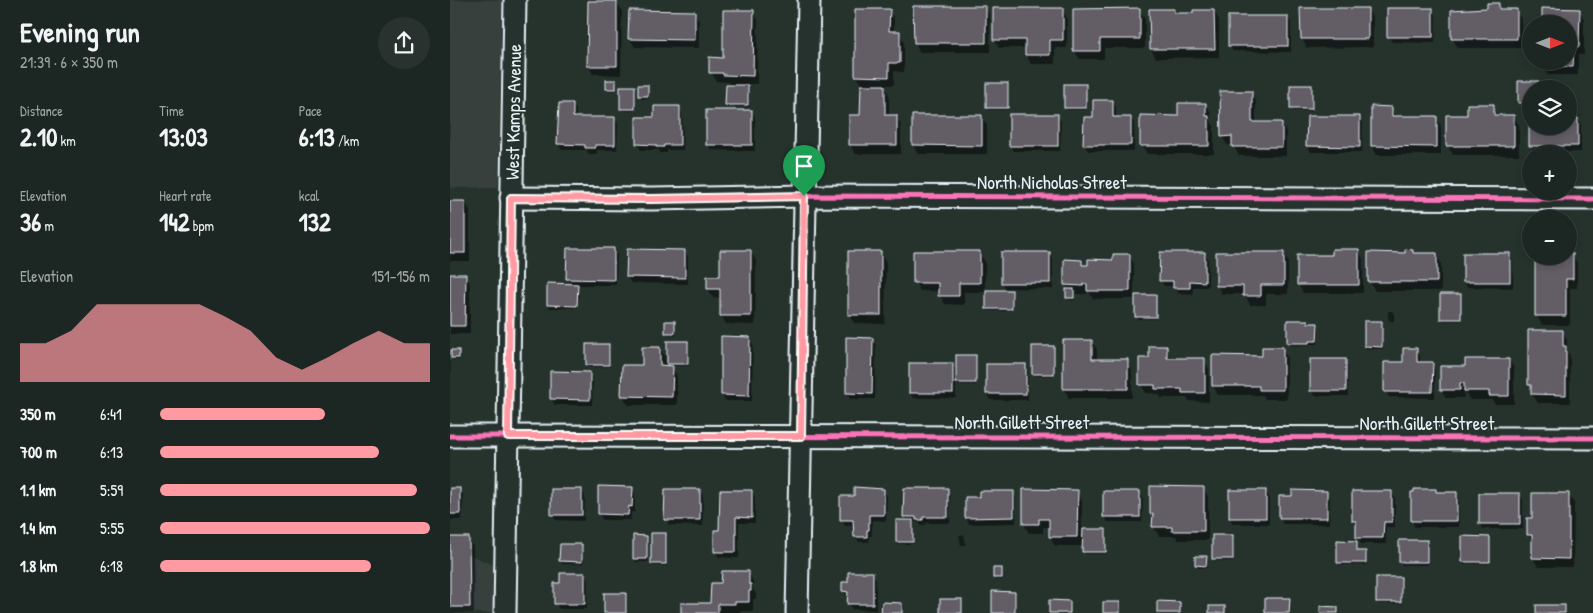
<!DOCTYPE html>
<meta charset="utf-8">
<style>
body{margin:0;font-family:"Patrick Hand",sans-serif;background:#29322f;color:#f1f3f6;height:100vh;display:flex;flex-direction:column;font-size:19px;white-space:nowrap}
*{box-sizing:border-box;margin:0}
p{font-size:16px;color:#a0a5a5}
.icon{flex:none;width:28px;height:28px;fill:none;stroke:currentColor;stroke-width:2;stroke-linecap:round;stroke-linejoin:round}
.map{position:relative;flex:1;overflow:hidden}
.sheet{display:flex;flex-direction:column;background:#1c2622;width:450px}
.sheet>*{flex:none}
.needle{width:32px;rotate:90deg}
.tools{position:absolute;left:1072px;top:15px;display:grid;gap:10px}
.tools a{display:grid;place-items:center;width:55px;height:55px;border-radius:50%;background:#1c2622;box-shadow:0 2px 8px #0003,0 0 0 1px #3a4340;font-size:25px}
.pin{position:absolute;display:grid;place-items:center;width:42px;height:42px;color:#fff;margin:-51px -21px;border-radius:50% 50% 50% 0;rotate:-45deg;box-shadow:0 0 5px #0007}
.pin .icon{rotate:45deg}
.round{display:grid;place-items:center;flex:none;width:52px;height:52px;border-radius:26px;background:#29322f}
.head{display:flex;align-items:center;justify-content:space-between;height:85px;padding:0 20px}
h1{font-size:28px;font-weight:700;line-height:38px}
.stats{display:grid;grid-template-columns:repeat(3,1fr);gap:8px;height:85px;padding:5px 20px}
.stats div{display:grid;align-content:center}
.stats b{font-size:25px;font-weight:700}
.stats small{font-size:14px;font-weight:400}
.stats p{font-size:14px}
.chart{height:140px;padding:10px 20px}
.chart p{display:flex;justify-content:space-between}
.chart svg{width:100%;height:90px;margin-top:5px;fill:#ff9aa2;opacity:.7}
ul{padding:0 20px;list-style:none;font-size:16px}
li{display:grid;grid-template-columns:80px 60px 1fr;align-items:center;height:38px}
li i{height:12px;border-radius:6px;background:#ff9aa2}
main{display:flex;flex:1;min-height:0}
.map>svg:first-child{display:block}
</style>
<main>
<section class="sheet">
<div class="head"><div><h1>Evening run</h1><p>21:39 · 6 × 350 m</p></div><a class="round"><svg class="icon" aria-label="share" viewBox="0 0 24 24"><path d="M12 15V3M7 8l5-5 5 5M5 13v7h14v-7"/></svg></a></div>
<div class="stats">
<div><p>Distance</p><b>2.10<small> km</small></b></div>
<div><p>Time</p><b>13:03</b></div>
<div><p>Pace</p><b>6:13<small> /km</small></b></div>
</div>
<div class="stats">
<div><p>Elevation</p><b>36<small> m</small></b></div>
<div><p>Heart rate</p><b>142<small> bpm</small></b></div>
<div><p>kcal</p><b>132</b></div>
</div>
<div class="chart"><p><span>Elevation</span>151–156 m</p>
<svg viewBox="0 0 160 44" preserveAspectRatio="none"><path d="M0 44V25L10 25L20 19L30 6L40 6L50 6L60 6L70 6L80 12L90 19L100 32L110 38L120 32L130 25L140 19L150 25L160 25V44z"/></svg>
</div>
<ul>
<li><b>350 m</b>6:41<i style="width:61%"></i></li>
<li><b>700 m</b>6:13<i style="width:81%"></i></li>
<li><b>1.1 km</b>5:59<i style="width:95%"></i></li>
<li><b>1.4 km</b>5:55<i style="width:100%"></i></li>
<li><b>1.8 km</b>6:18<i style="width:78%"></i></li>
</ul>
</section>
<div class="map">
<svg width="1143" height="613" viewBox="0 0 1143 613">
<rect width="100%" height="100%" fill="#26332d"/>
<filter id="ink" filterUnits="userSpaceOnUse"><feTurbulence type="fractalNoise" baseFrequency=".02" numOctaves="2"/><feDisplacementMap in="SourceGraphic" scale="10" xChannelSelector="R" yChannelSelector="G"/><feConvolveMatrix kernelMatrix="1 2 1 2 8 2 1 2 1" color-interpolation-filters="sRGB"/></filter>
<g filter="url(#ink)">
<!-- built -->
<g fill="#39403e">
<polygon points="0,0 52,0 48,187 0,188"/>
<polygon points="0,546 43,565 42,613 0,613"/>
</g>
<!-- shadow -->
<g fill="#0007">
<polygon points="167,2 172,11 171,75 143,74 138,65"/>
<polygon points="1048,5 1052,11 1066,11 1071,19 1071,48 1008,48 1003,39 1038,9"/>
<polygon points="535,7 540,16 540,52 470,52 465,43 465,8"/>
<polygon points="612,9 617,18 617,48 605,48 605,64 581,64 576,55 576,48 549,48 544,39"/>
<polygon points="917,9 923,18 923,47 857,48 852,39"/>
<polygon points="982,9 986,15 985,43 942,42 938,36"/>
<polygon points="439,10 444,19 444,33 449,33 454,42 454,72 444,71 444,85 434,85 439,95 439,116 446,117 451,125 451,154 405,154 400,145 412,116 412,85 406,76"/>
<polygon points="689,10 695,19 695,48 654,48 654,59 630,59 624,50"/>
<polygon points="723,10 725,14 764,11 769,20 769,57 706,58 701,49"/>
<polygon points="1129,10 1134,19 1134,55 1128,55 1128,75 1098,75 1093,66 1119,61 1119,24"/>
<polygon points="303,11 308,20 307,84 296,84 299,89 299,107 278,107 277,105 280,86 278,82 266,81 261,72 274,59"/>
<polygon points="244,12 249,21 249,48 185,47 179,38"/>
<polygon points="838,17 841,23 841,52 783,51 779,45"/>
<polygon points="165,81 166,91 159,91 157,89"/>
<polygon points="1070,82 1089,82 1090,85 1090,89 1081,89 1081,105 1071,105 1070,103"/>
<polygon points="557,84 559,87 559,110 539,110 537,107"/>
<polygon points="190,86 197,86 199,99 191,99"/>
<polygon points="635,86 636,88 636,110 617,110 616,108"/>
<polygon points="862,86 863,89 863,111 843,111 841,108"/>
<polygon points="184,87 186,90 185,111 173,111 171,108"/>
<polygon points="801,92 806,101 806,123 831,123 836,132 836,156 789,156 783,145 777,145 772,136"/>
<polygon points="662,101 666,107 666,118 681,118 684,124 684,151 638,151 635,145 644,118"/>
<polygon points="122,104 126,110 126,118 164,118 168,124 167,150 147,150 147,154 139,154 137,150 112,150 108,144"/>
<polygon points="756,104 761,113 761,122 764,126 764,154 697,154 692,145 729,117"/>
<polygon points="1043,105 1048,117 1064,117 1069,125 1069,155 1003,155 998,146 1018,116"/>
<polygon points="229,107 232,113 233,150 217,150 217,153 210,153 209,150 191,150 187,144 205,119"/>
<polygon points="941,108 946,117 986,118 991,126 991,155 927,155 922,146"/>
<polygon points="302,111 305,117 305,151 261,150 258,144"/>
<polygon points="463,116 531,116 537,125 537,154 468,154 463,145"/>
<polygon points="607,116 611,121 610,151 563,151 560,145"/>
<polygon points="909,118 913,123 912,152 861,152 857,146"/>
<polygon points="1080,119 1081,126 1119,126 1119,119 1128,119 1131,125 1131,152 1083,152 1080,146"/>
<polygon points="0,202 15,202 20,211 20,261 0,261"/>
<polygon points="118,249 163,249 167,255 166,285 127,285 129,288 128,308 100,308 98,305 99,285 121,285 118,279"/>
<polygon points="235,251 238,257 238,284 181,283 177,277"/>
<polygon points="908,251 913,259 913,293 853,293 848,284 883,256"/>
<polygon points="963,251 965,254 986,254 991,263 991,291 925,291 920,282"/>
<polygon points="301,252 306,261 305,325 276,324 271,316 271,298 263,298 258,289 259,278 271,278"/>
<polygon points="431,253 436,262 435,324 404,323 399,315"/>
<polygon points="530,253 535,262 535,291 562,291 563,294 563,311 538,311 537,309 537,292 514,292 514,305 495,304 490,296 490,291 470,291 465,282"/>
<polygon points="600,253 603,259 603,289 555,288 552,282"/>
<polygon points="755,253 758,259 758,287 743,287 743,294 728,293 725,286 714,286 711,281"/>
<polygon points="833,253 838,262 838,294 816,294 816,305 800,305 795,294 772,294 767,285"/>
<polygon points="1119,254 1122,254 1127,263 1127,288 1120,288 1120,325 1092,325 1087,316"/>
<polygon points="679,255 684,264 684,299 643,299 639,292 637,292 637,294 625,294 625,300 619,300 617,298 619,290 616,285 631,261 634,267 664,261"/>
<polygon points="1060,255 1063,261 1063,288 1017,287 1014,282"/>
<polygon points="0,275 15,276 20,284 20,334 0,334"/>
<polygon points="705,296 706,299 706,319 688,319 687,316"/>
<polygon points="1010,296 1012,298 1011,321 993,321 991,318"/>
<polygon points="938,311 942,311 944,314 944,321 940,321 938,318"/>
<polygon points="858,322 859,324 867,324 869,327 868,344 859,344 859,346 840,345 839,343"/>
<polygon points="931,322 933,325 933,349 916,349 915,346"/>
<polygon points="225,323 226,336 218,335 217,333"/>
<polygon points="1079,331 1112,331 1117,340 1117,351 1120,356 1120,403 1088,403 1082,394 1079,385"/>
<polygon points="272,338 299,338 303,344 302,401 276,401 272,395"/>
<polygon points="397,339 422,339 426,345 425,399 400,399 397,393"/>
<polygon points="642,341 647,350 647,361 677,361 682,370 682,398 619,398 614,389"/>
<polygon points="237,343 239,345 239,366 221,366 227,376 227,405 178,405 173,396 193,366 210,348 215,357 215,367 221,367 219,363"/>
<polygon points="159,345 160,348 160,367 139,367 138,365"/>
<polygon points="603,347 604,350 604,376 585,376 583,374"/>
<polygon points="716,348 721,359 754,360 759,369 759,402 739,401 737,398 711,398 709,394 696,393 691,385 700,359"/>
<polygon points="832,348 837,357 837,399 815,399 813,395 768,395 763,386 813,357"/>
<polygon points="966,350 970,356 970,363 982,363 985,369 985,398 939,397 935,391 954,364"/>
<polygon points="9,351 10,360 3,360 2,358"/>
<polygon points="526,356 527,359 527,385 508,385 506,381 506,398 463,398 460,393 503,365 507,372"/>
<polygon points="1059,360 1064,369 1064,404 1045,404 1042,400 1020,400 1014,390 1014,398 996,398 991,389 1016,367"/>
<polygon points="0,361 1,363 1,385 0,385"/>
<polygon points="895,361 898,367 898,396 865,396 861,390"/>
<polygon points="537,365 575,365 578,371 578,400 540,400 537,394"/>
<polygon points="139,373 143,379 142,405 105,405 101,399"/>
<polygon points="150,488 182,488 185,494 185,512 181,512 181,520 153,520 149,514"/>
<polygon points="753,488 758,497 758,540 728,540 726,536 709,536 704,527 704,518 701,514"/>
<polygon points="0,489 9,489 13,495 12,520 0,520"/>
<polygon points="131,490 135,496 134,521 106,520 102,515"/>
<polygon points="250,490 253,496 253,526 219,525 216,520"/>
<polygon points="433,490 437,496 436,521 422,520 422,536 419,536 419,542 409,542 405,536 404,526 395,526 392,520"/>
<polygon points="497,490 500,496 500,523 476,523 476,525 470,525 469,522 464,522 464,544 448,544 447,542 457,521 455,517"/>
<polygon points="985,490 987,494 1006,494 1009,499 1009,527 965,527 962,521"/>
<polygon points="302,491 305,497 305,523 289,523 289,558 269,557 265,552 270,531"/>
<polygon points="627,491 632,500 632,530 655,530 656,532 656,554 635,554 634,546 605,546 600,537 600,527 593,527 593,533 579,533 574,524"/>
<polygon points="780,491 816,491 819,497 819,524 783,524 780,518"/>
<polygon points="563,492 566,498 566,523 519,524 516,518 516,498 531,498"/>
<polygon points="689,492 693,498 692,522 658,522 654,516"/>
<polygon points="876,492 880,498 879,524 833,524 830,518 844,497"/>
<polygon points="941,492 945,498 945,527 936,527 936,544 911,544 907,538 906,527 903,521"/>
<polygon points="1069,494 1073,500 1073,529 1033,529 1030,523"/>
<polygon points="1118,494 1124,503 1123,567 1088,567 1083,558 1083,543 1078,535 1083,519"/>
<polygon points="215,534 217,537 217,566 204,566 202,564"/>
<polygon points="509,535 514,535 516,545 511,545"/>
<polygon points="782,536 784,539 784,561 765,561 763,559"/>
<polygon points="184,537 196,537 198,539 198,562 185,562 184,559"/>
<polygon points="0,538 18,539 23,547 24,613 0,613"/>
<polygon points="1039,538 1040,540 1040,564 1014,564 1013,562"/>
<polygon points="907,542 908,552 915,552 917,555 917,565 889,565 888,563"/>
<polygon points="951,542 977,542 978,544 978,565 952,565 950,562"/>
<polygon points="111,545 131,546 133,548 133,564 112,564 110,561"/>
<polygon points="756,557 757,568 748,568 747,565"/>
<polygon points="551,570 553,580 545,580 544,577"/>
<polygon points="298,573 303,581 303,589 306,594 306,599 303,599 303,611 290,611 290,613 232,613 262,604 272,585"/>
<polygon points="134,574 138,580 137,609 109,609 106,603 111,584"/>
<polygon points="422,574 426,579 426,610 402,609 399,604 399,597 397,597 393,591 399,583"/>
<polygon points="950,578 952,581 952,604 929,604 928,601"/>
<polygon points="565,593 566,595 566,613 543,613"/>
<polygon points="175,594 177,597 177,613 155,613"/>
</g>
<!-- building -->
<g fill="#645d66" stroke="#e8f1f8">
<polygon points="138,1 167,1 167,66 137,66"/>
<polygon points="1037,3 1049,3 1049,9 1067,9 1067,39 1001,39 1001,10 1037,8"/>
<polygon points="463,6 536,6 536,43 464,43"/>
<polygon points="543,8 613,8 613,40 600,40 600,55 575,55 575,40 543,40"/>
<polygon points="690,8 690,39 650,39 650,51 623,51 623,9"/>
<polygon points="850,8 918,8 918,39 851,39"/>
<rect x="937" y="8" width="46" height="29"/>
<polygon points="1092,8 1130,9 1129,47 1124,47 1123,67 1091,66 1091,61 1119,61 1119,24 1092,24"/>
<polygon points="405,9 440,9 439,31 450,31 450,63 439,63 439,77 405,76"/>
<polygon points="699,9 724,9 724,13 743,13 743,10 764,10 765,49 700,49"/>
<polygon points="179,10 245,11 245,40 178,39"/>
<polygon points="273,10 304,10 303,76 273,75 273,73 259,73 259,57 273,58"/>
<rect x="778" y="16" width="60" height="30"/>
<rect x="156" y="80" width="10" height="9"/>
<polygon points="1068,81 1089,81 1089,89 1081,89 1081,103 1068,103"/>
<rect x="536" y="83" width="22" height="25"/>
<rect x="614" y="84" width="22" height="24"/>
<rect x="188" y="85" width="10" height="11"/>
<polygon points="276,85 298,85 298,105 275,105"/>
<polygon points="411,85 435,85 435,115 447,115 447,145 399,145 399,115 410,115"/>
<rect x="840" y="85" width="22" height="24"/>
<rect x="170" y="86" width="15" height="23"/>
<polygon points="770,91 802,91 802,122 832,122 832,147 782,147 782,136 771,137"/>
<polygon points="643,100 663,100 663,117 681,117 681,145 633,145 634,117 643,117"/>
<polygon points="109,103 123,103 123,117 165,117 165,145 145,145 145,148 135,148 135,145 107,144"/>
<polygon points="728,103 756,103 756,116 759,116 759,146 690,146 690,115 728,116"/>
<polygon points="1017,104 1044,104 1044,115 1064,115 1064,146 996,146 996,115 1017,115"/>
<polygon points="204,106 230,106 230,145 214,145 214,147 206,147 206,145 186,144 186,117 204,117"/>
<polygon points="921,106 942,107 942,116 987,116 987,147 921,146"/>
<rect x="256" y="110" width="46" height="35"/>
<rect x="559" y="114" width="49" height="32"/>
<polygon points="462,115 532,115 532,146 462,145"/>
<polygon points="857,116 910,116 910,147 856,146"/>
<polygon points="1079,117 1081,117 1081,126 1119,126 1119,117 1128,118 1128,146 1079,146"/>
<rect x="0" y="201" width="15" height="52"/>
<polygon points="117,248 164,248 164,280 116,279"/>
<polygon points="177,249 235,250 235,278 176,277"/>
<polygon points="882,249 909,249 909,285 847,285 847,255 882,255"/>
<polygon points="955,249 963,250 963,253 987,253 987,282 918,282 918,252 955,253"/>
<polygon points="270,250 301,250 301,316 270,316 270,289 257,289 257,276 270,276"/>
<rect x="398" y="251" width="33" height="64"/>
<polygon points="463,251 530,251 530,283 509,283 509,296 488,296 488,283 463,283"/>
<rect x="551" y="252" width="49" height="31"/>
<polygon points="710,252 755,252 755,282 740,281 740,288 723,288 723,281 709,281"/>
<polygon points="766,252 834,252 834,285 811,285 811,296 793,296 793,286 766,286"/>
<rect x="1013" y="253" width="47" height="29"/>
<polygon points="1119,253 1123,253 1123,279 1116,279 1116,316 1085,316 1085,256 1119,256"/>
<polygon points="663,254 680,254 680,291 637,291 637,284 633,284 633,286 614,285 614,259 632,260 632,265 638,265 638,259 663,260"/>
<polygon points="0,274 16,274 15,326 0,326"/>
<polygon points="97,283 128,284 127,306 97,305"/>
<rect x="616" y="289" width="8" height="9"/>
<rect x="536" y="290" width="26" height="19"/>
<rect x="990" y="294" width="21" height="25"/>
<rect x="685" y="295" width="21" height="22"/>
<polygon points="837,320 858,320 858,323 868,323 867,341 859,341 859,343 837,343"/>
<rect x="215" y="321" width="10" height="12"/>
<polygon points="914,321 932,321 932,347 914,346"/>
<polygon points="1078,330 1113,330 1113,346 1116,346 1116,395 1081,394 1081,385 1078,385"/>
<polygon points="271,336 300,337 299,396 271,395"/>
<polygon points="396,337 423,338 422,394 396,393"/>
<polygon points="613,340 642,340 642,359 678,359 678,389 613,389"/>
<rect x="217" y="341" width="21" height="23"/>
<rect x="136" y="344" width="23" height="21"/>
<rect x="582" y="346" width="22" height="28"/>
<polygon points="699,346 717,346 717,358 755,358 755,393 732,393 732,389 705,389 705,385 689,385 689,358 699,358"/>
<polygon points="192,347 210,347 210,365 223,366 222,397 171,396 172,365 192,365"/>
<polygon points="812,347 833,347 833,390 809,390 809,386 762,386 762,355 812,356"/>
<polygon points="953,348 967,348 967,362 983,362 982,392 934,392 934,362 953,362"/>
<rect x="1" y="350" width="8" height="8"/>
<rect x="506" y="355" width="20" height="28"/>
<rect x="860" y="359" width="36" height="32"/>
<polygon points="1015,359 1059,359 1059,396 1039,396 1039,391 1014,391 1014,383 1010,383 1010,390 990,390 990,366 1015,366"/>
<rect x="459" y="363" width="44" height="30"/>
<rect x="536" y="364" width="40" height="30"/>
<polygon points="100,371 140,372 140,400 100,399"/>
<polygon points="148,486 183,487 182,507 179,506 178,515 148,514"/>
<polygon points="700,486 754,487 754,531 722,531 722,527 702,527 703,514 700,514"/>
<polygon points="404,487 434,489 434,515 419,515 419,530 417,530 417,537 404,537 403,520 390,520 390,496 404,496"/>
<rect x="0" y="488" width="10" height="26"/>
<polygon points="454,488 498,488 498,517 473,517 473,520 466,520 466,517 453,517"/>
<rect x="101" y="489" width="31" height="26"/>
<polygon points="215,489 250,489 250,520 214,520"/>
<polygon points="573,489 628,490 627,537 599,537 599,519 589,519 589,524 573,524"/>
<polygon points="964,489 986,489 986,492 1007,492 1007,521 961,521 961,492 964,492"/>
<polygon points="270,490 302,490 302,518 286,517 286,552 264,552 264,530 269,530"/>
<rect x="779" y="490" width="37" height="28"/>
<polygon points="842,490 877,491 877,518 829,518 829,496 842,496"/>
<polygon points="529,491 564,491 564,517 515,518 515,497 529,497"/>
<rect x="653" y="491" width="37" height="26"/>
<polygon points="902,491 942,491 942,522 934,522 933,538 906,538 906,521 902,521"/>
<rect x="1029" y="493" width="41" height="31"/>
<polygon points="1082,493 1119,493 1119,559 1082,558 1082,535 1077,535 1077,518 1082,518"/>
<rect x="446" y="520" width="17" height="22"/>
<polygon points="633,529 656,529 656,552 632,552"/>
<rect x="201" y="533" width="15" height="31"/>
<polygon points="183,535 197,536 197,559 183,559"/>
<rect x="762" y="535" width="21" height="24"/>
<polygon points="1012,536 1040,537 1040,562 1012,562"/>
<polygon points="0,537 19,537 20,607 0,607"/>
<polygon points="887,540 907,541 907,551 916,551 916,563 887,563"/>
<rect x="949" y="540" width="28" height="22"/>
<polygon points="110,544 132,544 132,562 109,561"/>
<polygon points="745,556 757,556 756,566 745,565"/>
<rect x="543" y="568" width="9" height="10"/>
<polygon points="272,571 299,571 299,584 301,584 301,591 299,591 299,602 285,602 285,604 268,604 268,613 231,613 231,603 260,603 261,583 271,583"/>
<polygon points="398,572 423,572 423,604 397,604 398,592 392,591 392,582 398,582"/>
<polygon points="110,573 135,573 135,604 104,604 104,583 110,583"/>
<rect x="926" y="577" width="25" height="25"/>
<polygon points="542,591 565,592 565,613 542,613"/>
<rect x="154" y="593" width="22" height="20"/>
<polygon points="815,598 840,598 839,613 815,613"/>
<rect x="490" y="599" width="22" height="14"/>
<polygon points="599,600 620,601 620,613 599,613"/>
<polygon points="707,601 730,602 730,613 707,613"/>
<polygon points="432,602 452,603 452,613 431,613"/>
<rect x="653" y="602" width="17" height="11"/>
<rect x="1086" y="605" width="29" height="8"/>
<rect x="759" y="606" width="16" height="7"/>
<polygon points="870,606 888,607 888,613 870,613"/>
</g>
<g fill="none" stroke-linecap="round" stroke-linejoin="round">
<defs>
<g id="minor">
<polyline points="61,198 202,199 354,196 1143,199"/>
<polyline points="0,436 1143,438"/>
<polyline points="55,613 65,0"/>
<polyline points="347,613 359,0"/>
</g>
</defs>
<!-- minor casing -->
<use href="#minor" stroke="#e8f1f8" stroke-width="25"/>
<!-- minor -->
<use href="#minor" stroke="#26332d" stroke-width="21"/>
<defs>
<g id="cycleway">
<polyline points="61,198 202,199 354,196 1143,199"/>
<polyline points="0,436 1143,438"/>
</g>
</defs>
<!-- cycleway casing -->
<use href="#cycleway" stroke="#26332d" stroke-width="8"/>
<!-- cycleway -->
<use href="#cycleway" stroke="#fb73b8" stroke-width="5"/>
</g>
</g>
<g fill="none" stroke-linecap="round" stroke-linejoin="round" filter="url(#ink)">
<defs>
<polygon id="route" points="354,196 351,436 58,436 61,198 202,199"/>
</defs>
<!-- route casing -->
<use href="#route" stroke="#fff" stroke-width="10"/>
<!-- route -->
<use href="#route" stroke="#ff9aa2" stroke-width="6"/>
</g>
<g text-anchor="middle" stroke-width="4" stroke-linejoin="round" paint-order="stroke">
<!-- street labels -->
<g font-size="19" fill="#e8f1f8" stroke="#26332d">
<text transform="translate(63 112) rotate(-89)" y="7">West Kamps Avenue</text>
<text x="602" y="189">North Nicholas Street</text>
<text x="572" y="429">North Gillett Street</text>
<text x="977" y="430">North Gillett Street</text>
</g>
</g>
</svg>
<div class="tools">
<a><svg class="needle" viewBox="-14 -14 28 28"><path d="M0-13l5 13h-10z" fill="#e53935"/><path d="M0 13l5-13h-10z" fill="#a0a5a5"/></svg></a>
<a><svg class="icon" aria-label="layers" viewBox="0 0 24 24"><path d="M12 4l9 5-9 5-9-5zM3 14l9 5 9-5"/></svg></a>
<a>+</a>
<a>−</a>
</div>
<div class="pin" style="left:354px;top:196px;background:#1e9e55"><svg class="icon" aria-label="arrive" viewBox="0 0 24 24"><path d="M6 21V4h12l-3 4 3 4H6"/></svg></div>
</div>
</main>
